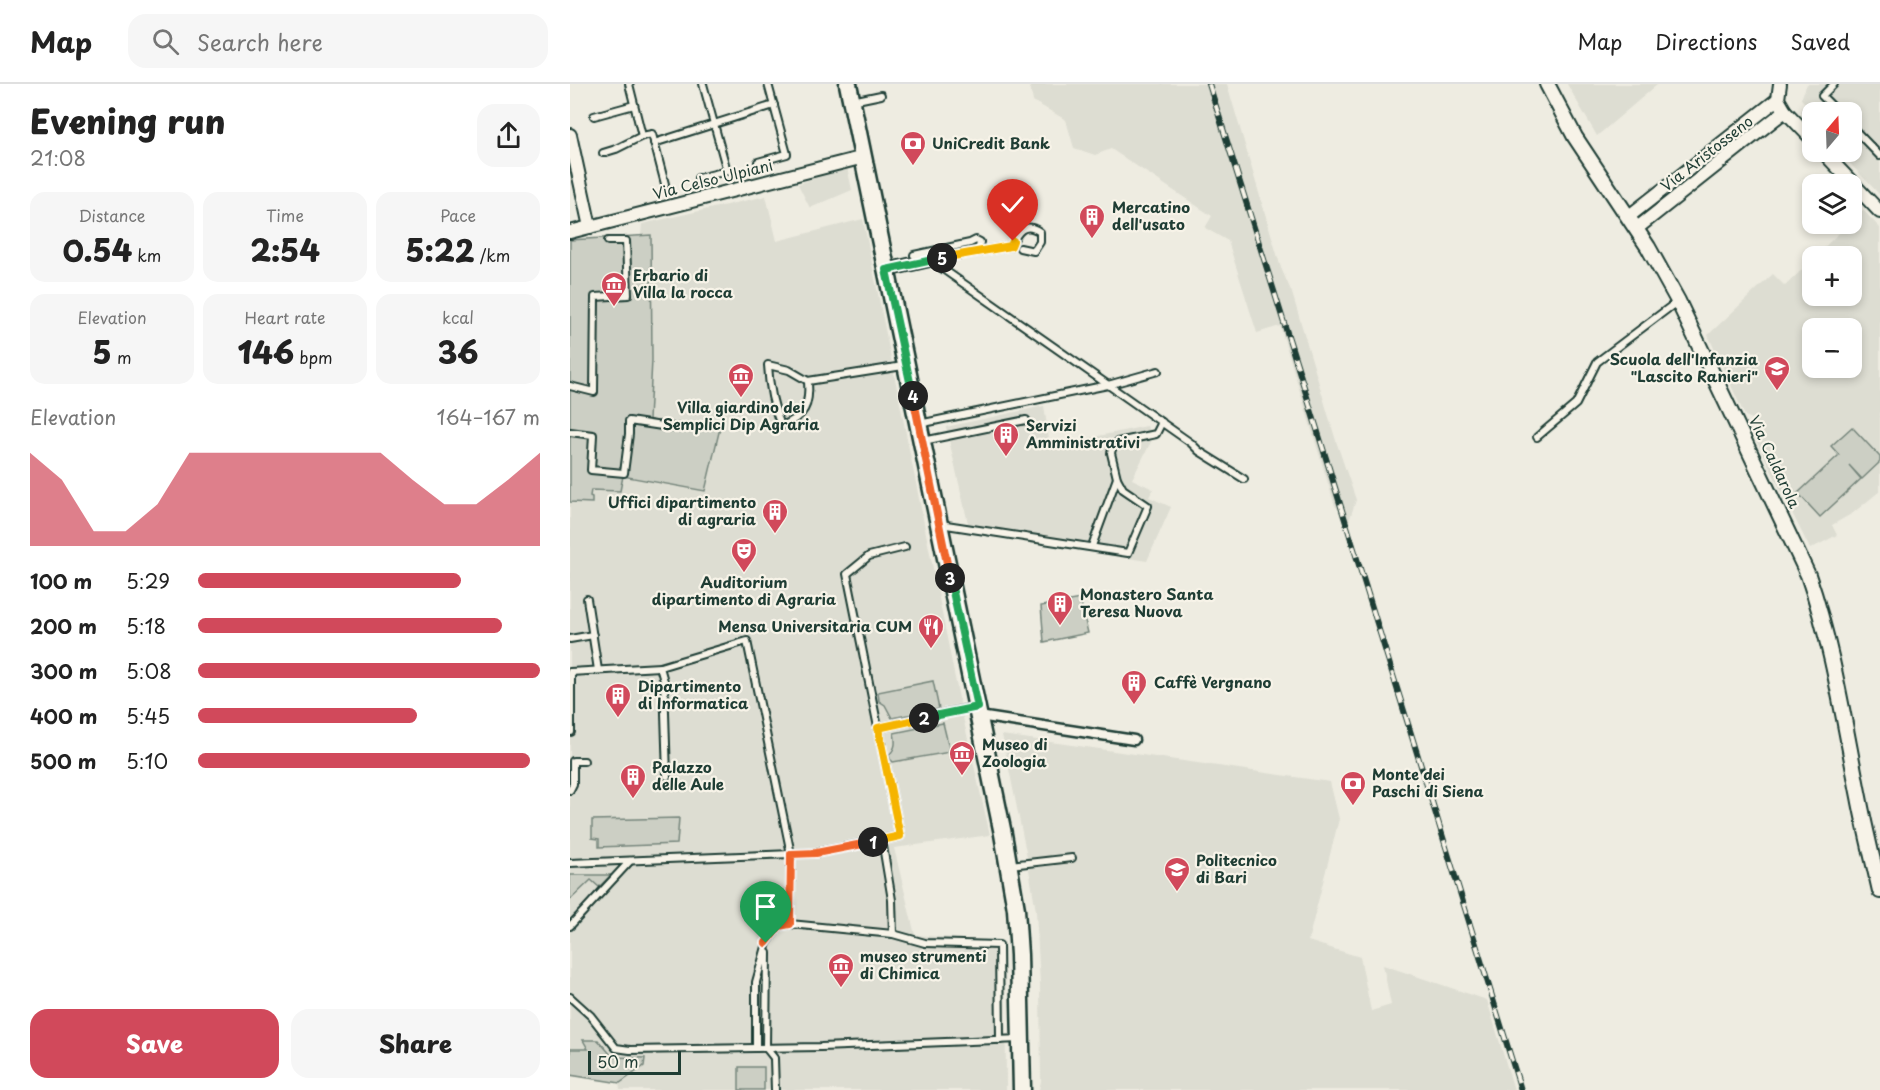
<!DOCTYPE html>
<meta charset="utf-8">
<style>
body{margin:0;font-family:"Playpen Sans",sans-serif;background:#f6f6f6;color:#222;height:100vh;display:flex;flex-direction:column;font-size:22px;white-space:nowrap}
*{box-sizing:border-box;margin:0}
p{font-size:20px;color:#767676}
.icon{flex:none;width:33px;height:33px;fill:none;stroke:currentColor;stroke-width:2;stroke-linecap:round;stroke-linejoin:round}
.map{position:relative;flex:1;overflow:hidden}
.details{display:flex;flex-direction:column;background:#fff;width:570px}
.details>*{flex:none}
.needle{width:39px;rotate:19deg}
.controls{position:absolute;left:1232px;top:18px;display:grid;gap:12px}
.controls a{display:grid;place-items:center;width:60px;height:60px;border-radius:12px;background:#fff;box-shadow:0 3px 9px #0003;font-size:30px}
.scale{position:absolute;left:18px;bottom:15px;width:93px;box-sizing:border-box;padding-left:6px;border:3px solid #1f3d34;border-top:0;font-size:16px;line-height:21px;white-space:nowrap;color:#1f3d34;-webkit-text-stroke:4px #f7f3e8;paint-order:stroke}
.pin{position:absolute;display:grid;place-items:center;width:51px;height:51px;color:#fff;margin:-62px -26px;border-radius:50% 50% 50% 0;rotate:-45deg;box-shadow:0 0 6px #0007}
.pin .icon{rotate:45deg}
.km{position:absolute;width:30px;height:30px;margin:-15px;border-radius:50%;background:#222;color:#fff;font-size:16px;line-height:30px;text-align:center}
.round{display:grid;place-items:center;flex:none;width:63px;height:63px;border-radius:18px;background:#f6f6f6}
.overview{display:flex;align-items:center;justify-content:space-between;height:102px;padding:0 30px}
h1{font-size:33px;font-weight:800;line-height:45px}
.metrics{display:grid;grid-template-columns:repeat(3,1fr);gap:9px;height:102px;padding:6px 30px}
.metrics div{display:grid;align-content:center;border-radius:15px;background:#f6f6f6;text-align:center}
.metrics b{font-size:30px;font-weight:800}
.metrics small{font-size:16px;font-weight:400}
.metrics p{font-size:16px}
.chart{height:168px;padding:12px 30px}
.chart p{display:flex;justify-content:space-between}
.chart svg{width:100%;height:108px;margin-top:6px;fill:#d1495b;opacity:.7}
.action{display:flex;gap:12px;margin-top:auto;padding:12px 30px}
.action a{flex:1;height:69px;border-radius:18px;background:#d1495b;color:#fff;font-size:24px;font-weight:800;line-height:69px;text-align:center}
.action a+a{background:#f6f6f6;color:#222}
ul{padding:0 30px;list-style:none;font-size:20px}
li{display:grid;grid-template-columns:96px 72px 1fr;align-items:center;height:45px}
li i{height:15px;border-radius:8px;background:#d1495b}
header{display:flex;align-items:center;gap:36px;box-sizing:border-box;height:84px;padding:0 30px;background:#fff;border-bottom:2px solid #e0e0e0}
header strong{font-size:28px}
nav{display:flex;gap:33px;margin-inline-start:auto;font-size:21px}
.search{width:420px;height:54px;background:#f6f6f6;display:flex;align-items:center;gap:15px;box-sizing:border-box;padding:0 21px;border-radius:18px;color:#767676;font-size:22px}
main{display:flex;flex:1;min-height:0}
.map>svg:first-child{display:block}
</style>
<header>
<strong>Map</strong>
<div class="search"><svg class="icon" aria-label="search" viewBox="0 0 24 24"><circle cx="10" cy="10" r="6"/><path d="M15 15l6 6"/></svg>Search here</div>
<nav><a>Map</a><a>Directions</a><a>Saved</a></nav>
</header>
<main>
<section class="details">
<div class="overview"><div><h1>Evening run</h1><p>21:08</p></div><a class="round"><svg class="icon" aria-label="share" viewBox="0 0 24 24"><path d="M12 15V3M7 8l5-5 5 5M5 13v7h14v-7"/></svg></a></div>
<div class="metrics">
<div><p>Distance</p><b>0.54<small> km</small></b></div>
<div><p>Time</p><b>2:54</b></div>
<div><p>Pace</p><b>5:22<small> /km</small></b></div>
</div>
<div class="metrics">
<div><p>Elevation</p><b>5<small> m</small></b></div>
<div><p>Heart rate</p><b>146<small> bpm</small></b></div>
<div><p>kcal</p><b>36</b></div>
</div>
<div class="chart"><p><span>Elevation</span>164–167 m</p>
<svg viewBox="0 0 160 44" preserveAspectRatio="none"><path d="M0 44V6L10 17L20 38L30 38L40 27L50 6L60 6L70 6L80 6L90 6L100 6L110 6L120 17L130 27L140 27L150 17L160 6V44z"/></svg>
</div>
<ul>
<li><b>100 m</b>5:29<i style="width:77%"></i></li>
<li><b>200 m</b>5:18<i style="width:89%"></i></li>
<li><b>300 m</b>5:08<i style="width:100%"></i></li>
<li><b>400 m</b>5:45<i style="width:64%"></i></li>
<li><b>500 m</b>5:10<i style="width:97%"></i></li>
</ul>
<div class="action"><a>Save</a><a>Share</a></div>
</section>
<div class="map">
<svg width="1310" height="1006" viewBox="0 0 1310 1006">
<rect width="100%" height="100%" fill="#eeece1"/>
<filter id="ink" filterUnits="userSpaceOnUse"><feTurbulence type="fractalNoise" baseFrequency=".0167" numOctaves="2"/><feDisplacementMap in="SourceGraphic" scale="12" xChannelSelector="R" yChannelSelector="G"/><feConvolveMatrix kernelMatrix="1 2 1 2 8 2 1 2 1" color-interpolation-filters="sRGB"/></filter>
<g filter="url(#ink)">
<!-- built -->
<g fill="#ddddd2" fill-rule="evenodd">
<polygon points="459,0 657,0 711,184 722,209 766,357 786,416 779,437 765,422 710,242 687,249 658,157 635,144 642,132 541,65 525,71 504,64 496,36 463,17"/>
<polygon points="997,0 1088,0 1027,52"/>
<polygon points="1237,0 1310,0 1310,111 1269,68 1281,68 1281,28 1242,28 1242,39 1231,27 1235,19 1231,15"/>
<polygon points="277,83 282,106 240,124 228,100"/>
<polygon points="196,112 207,157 293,135 392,629 420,751 324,764 345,851 435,858 436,1006 50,1006 49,999 0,991 0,156 71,151 72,140"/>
<path d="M1293 126 1310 144V407L1283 429 1262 441 1267 451 1240 465 1185 354 1189 343 1185 336 1175 332 1138 251 1203 190 1215 202 1242 176V212H1281V172H1245ZM1242 244H1281V284H1242Z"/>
<polygon points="474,322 480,362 577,342 582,356 562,395 583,405 579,413 601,423 577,477 405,450 403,441 398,439 379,356 384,354 382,347 377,347 376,343"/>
<polygon points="432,651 760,698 769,735 738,857 790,873 801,927 821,921 813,881 917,916 944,1006 469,1006 471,997 470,900 466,827 456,768"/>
</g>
<!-- green -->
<g fill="#cccfc4" stroke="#76867c" stroke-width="1.5">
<polygon points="81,151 82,276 79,336 150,344 135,407 53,392 50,407 21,406 20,412 22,413 22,419 0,418 0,156"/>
<polygon points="1282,343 1310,373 1310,378 1292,395 1279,381 1291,395 1250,433 1228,409 1269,371 1261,362"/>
<polygon points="510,515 518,549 474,558 471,522"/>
<polygon points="363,597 369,625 322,634 315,621 309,617 308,608"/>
<path d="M373 639 380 668 323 678 320 675 319 671C326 664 326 659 324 649Z"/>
<polygon points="109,734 107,760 29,763 29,755 22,754 22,736"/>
<polygon points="0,791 41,791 29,803 21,796 0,816"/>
<polygon points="13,956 28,956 43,973 75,974 74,982 50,999 0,991 0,965 18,965"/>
<rect x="169" y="983" width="25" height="23"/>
</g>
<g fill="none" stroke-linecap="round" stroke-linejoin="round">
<defs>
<g id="service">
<polyline points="59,0 72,52 82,50 95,100"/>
<polyline points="1264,0 1252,12 1268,28"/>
<polyline points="282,17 311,11"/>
<polyline points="24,32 64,21"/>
<polyline points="1281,42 1310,72"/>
<polyline points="84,59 204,21"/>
<polyline points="33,69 46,65 72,52"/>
<polyline points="188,78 217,70 198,0"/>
<polyline points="128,94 157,87 133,0"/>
<polyline points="344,171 400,159 406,156 410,158 409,164 406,168"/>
<path d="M364 175 441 162C447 148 454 137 470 148V158L464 167 450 164"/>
<polyline points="360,176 621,359 629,367 674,395"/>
<path d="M238 297C240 321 235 333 211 342 203 322 199 302 198 281L219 286 238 297 333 282"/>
<polyline points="0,302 24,308 25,213 58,211 56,157 38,157"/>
<polyline points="349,340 538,301 588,287"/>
<polyline points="0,348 23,351 21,386 54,389 59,350 59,337 105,344"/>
<polyline points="967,353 1006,320 1027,278 1108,217"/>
<polyline points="353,357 456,336"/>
<polyline points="370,440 558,469 578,422 553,405 547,394 541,369 543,362 548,358 586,350 592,338"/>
<polyline points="522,462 547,394"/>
<polyline points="17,515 28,586"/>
<polyline points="0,555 23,551"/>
<polyline points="90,583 177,557 221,770 220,840"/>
<polyline points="0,588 90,583 94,597 97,692"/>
<polyline points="1,588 1,648"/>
<polyline points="308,644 404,623"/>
<polyline points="0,706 3,700 3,677 14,677"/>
<polyline points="312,756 322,816 323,850"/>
<polyline points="0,779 246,769 330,752 277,490 299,472 335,463"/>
<polyline points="440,781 502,774"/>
<polyline points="0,842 60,777"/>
<polyline points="197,869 196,964 204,974 205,1006"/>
<polyline points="0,913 21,932 46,964 60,966 251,963 450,955"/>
<polyline points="186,963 186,898 197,859 209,842 220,840 323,850 355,859 429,861 430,956"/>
</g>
<polyline id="pedestrian" points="409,632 564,656"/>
<g id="minor">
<polyline points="1210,0 1208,15 1215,27 1242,55"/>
<polyline points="0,51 20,143"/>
<polyline points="1253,68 1310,128"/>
<polyline points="1058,133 1208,15"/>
<polyline points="1066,145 1215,27"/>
<polyline points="0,148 294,73"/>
<polyline points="316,186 364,175"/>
</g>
<path id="tertiary" d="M977 0 1005 53 1078 163 1108 217 1238 491C1263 563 1274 638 1289 713 1295 745 1303 776 1310 807"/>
<polyline id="secondary" points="278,0 433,750 446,825 449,871 452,1006"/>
</defs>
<!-- service casing -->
<use href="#service" stroke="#1f3d34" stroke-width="10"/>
<!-- pedestrian casing -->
<use href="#pedestrian" stroke="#1f3d34" stroke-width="13"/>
<!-- minor casing -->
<use href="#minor" stroke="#1f3d34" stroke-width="16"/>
<!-- tertiary casing -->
<use href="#tertiary" stroke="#1f3d34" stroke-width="18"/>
<!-- secondary casing -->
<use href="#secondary" stroke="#1f3d34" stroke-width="21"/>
<!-- service -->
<use href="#service" stroke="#f7f3e8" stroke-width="6"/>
<!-- pedestrian -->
<use href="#pedestrian" stroke="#f7f3e8" stroke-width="8"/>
<!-- minor -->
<use href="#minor" stroke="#f7f3e8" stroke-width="12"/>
<!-- tertiary -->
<use href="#tertiary" stroke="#f7f3e8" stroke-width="14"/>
<!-- secondary -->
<use href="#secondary" stroke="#f7f3e8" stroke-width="16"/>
<defs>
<polyline id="rail" points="639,0 730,290 951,1006"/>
</defs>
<!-- rail casing -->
<use href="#rail" stroke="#1f3d34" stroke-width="6"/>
<!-- rail -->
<use href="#rail" stroke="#f7f3e8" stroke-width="4" stroke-dasharray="11" stroke-linecap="butt"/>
</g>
</g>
<g fill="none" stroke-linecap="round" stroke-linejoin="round" filter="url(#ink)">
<defs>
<polyline id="split-1" points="196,859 209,842 220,840 221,770 246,769 303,758"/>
<polyline id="split-2" points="303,758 330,752 308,644 354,634"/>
<polyline id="split-3" points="354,634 408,623 380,494"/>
<polyline id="split-4" points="343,312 380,494"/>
<polyline id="split-5" points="343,312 316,186 372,174"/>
<polyline id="split-6" points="372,174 441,162 443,157"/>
</defs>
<!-- split-1 casing -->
<use href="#split-1" stroke="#fff" stroke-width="12"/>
<!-- split-2 casing -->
<use href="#split-2" stroke="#fff" stroke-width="12"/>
<!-- split-3 casing -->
<use href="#split-3" stroke="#fff" stroke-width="12"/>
<!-- split-4 casing -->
<use href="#split-4" stroke="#fff" stroke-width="12"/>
<!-- split-5 casing -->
<use href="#split-5" stroke="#fff" stroke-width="12"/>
<!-- split-6 casing -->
<use href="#split-6" stroke="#fff" stroke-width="12"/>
<!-- split-1 -->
<use href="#split-1" stroke="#f0652b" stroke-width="8"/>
<!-- split-2 -->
<use href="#split-2" stroke="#f5b400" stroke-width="8"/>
<!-- split-3 -->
<use href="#split-3" stroke="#22a559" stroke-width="8"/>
<!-- split-4 -->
<use href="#split-4" stroke="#f0652b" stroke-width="8"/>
<!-- split-5 -->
<use href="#split-5" stroke="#22a559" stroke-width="8"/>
<!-- split-6 -->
<use href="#split-6" stroke="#f5b400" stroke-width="8"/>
</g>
<!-- icons -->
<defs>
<symbol id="bank-pin" viewBox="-11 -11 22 30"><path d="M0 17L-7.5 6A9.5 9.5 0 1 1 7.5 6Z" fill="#d1495b" stroke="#f7f3e8"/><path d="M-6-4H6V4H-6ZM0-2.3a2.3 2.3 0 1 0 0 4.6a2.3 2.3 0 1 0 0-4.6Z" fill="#fff"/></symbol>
<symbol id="building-pin" viewBox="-11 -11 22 30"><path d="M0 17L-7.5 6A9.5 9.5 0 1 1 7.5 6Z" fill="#d1495b" stroke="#f7f3e8"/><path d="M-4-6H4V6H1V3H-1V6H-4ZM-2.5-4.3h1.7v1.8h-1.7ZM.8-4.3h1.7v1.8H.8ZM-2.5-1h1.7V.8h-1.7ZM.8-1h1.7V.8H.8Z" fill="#fff"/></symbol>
<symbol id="museum-pin" viewBox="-11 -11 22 30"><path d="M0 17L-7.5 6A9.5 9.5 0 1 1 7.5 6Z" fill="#d1495b" stroke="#f7f3e8"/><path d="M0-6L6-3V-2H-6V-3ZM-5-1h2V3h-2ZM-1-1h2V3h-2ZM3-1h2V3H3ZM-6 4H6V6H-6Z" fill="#fff"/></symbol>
<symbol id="school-pin" viewBox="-11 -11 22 30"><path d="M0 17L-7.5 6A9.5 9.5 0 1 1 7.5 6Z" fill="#d1495b" stroke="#f7f3e8"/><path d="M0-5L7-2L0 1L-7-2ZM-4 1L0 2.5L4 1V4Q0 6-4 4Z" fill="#fff"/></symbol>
<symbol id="theatre-pin" viewBox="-11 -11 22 30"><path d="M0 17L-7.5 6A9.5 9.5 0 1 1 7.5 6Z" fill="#d1495b" stroke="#f7f3e8"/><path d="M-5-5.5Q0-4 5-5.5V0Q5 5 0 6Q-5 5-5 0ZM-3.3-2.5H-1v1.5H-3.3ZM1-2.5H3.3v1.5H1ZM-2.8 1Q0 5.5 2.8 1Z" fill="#fff"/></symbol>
<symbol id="restaurant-pin" viewBox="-11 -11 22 30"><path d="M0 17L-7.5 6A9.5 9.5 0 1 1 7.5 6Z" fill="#d1495b" stroke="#f7f3e8"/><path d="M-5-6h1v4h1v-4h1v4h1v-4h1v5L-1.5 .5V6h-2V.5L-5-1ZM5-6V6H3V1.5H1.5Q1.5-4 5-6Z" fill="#fff"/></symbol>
<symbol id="university-pin" viewBox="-11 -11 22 30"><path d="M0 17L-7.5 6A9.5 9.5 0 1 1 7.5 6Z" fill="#d1495b" stroke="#f7f3e8"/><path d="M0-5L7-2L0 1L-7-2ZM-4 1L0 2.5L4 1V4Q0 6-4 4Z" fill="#fff"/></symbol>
</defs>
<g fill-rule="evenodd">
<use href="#bank-pin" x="328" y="45" width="30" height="40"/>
<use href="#building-pin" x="507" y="118" width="30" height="40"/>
<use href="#museum-pin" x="29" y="186" width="30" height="40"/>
<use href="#school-pin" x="1192" y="270" width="30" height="40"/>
<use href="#museum-pin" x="156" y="277" width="30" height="40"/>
<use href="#building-pin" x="421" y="336" width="30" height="40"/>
<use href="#building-pin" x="190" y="413" width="30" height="40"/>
<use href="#theatre-pin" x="159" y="452" width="30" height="40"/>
<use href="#building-pin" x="475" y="505" width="30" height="40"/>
<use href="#restaurant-pin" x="346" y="528" width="30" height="40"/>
<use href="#building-pin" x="549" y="584" width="30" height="40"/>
<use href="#building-pin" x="33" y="597" width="30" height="40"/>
<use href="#museum-pin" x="377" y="655" width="30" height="40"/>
<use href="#building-pin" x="48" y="678" width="30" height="40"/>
<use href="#bank-pin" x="768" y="685" width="30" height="40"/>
<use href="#university-pin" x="592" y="771" width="30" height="40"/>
<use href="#museum-pin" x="256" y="867" width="30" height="40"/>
</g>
<g text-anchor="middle" stroke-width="4.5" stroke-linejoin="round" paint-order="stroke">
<!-- poi labels -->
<g font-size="15" font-weight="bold" fill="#1f3d34" stroke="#f7f3e8" text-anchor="start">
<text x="362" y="65">UniCredit Bank</text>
<text x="542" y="129">Mercatino<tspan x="542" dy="17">dell'usato</tspan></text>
<text x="63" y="197">Erbario di<tspan x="63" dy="17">Villa la rocca</tspan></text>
<text x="1188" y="281" text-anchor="end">Scuola dell'Infanzia<tspan x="1188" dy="17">"Lascito Ranieri"</tspan></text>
<text x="171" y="329" text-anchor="middle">Villa giardino dei<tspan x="171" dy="17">Semplici Dip Agraria</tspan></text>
<text x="456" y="347">Servizi<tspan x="456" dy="17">Amministrativi</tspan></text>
<text x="186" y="424" text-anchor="end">Uffici dipartimento<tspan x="186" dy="17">di agraria</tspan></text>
<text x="174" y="504" text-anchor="middle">Auditorium<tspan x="174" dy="17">dipartimento di Agraria</tspan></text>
<text x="510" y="516">Monastero Santa<tspan x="510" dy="17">Teresa Nuova</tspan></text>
<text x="342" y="548" text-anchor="end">Mensa Universitaria CUM</text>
<text x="584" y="604">Caffè Vergnano</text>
<text x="68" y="608">Dipartimento<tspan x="68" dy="17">di Informatica</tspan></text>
<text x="412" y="666">Museo di<tspan x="412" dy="17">Zoologia</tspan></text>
<text x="82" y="689">Palazzo<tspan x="82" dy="17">delle Aule</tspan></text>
<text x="802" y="696">Monte dei<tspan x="802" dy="17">Paschi di Siena</tspan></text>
<text x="626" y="782">Politecnico<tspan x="626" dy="17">di Bari</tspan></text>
<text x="290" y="878">museo strumenti<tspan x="290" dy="17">di Chimica</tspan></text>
</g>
<!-- street labels -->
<g font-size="15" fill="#1f3d34" stroke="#f7f3e8">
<text transform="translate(1137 70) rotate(-38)" y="5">Via Aristosseno</text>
<text transform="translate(143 96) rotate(-14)" y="5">Via Celso Ulpiani</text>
<text transform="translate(1204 378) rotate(65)" y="5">Via Caldarola</text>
</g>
</g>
</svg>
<div class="controls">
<a><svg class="needle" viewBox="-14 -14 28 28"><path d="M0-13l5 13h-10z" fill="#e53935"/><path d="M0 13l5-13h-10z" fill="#767676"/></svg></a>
<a><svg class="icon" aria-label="layers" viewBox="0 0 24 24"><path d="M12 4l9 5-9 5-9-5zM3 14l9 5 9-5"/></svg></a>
<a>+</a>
<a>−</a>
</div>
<div class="scale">50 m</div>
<div class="pin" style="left:196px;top:859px;background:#1e9e55"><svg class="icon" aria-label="arrive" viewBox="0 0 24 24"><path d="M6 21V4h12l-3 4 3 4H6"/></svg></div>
<div class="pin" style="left:443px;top:157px;background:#d93025"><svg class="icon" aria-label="check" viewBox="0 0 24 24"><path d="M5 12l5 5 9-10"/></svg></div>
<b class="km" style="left:303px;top:758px">1</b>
<b class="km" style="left:354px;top:634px">2</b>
<b class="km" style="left:380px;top:494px">3</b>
<b class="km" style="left:343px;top:312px">4</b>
<b class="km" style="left:372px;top:174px">5</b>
</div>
</main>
